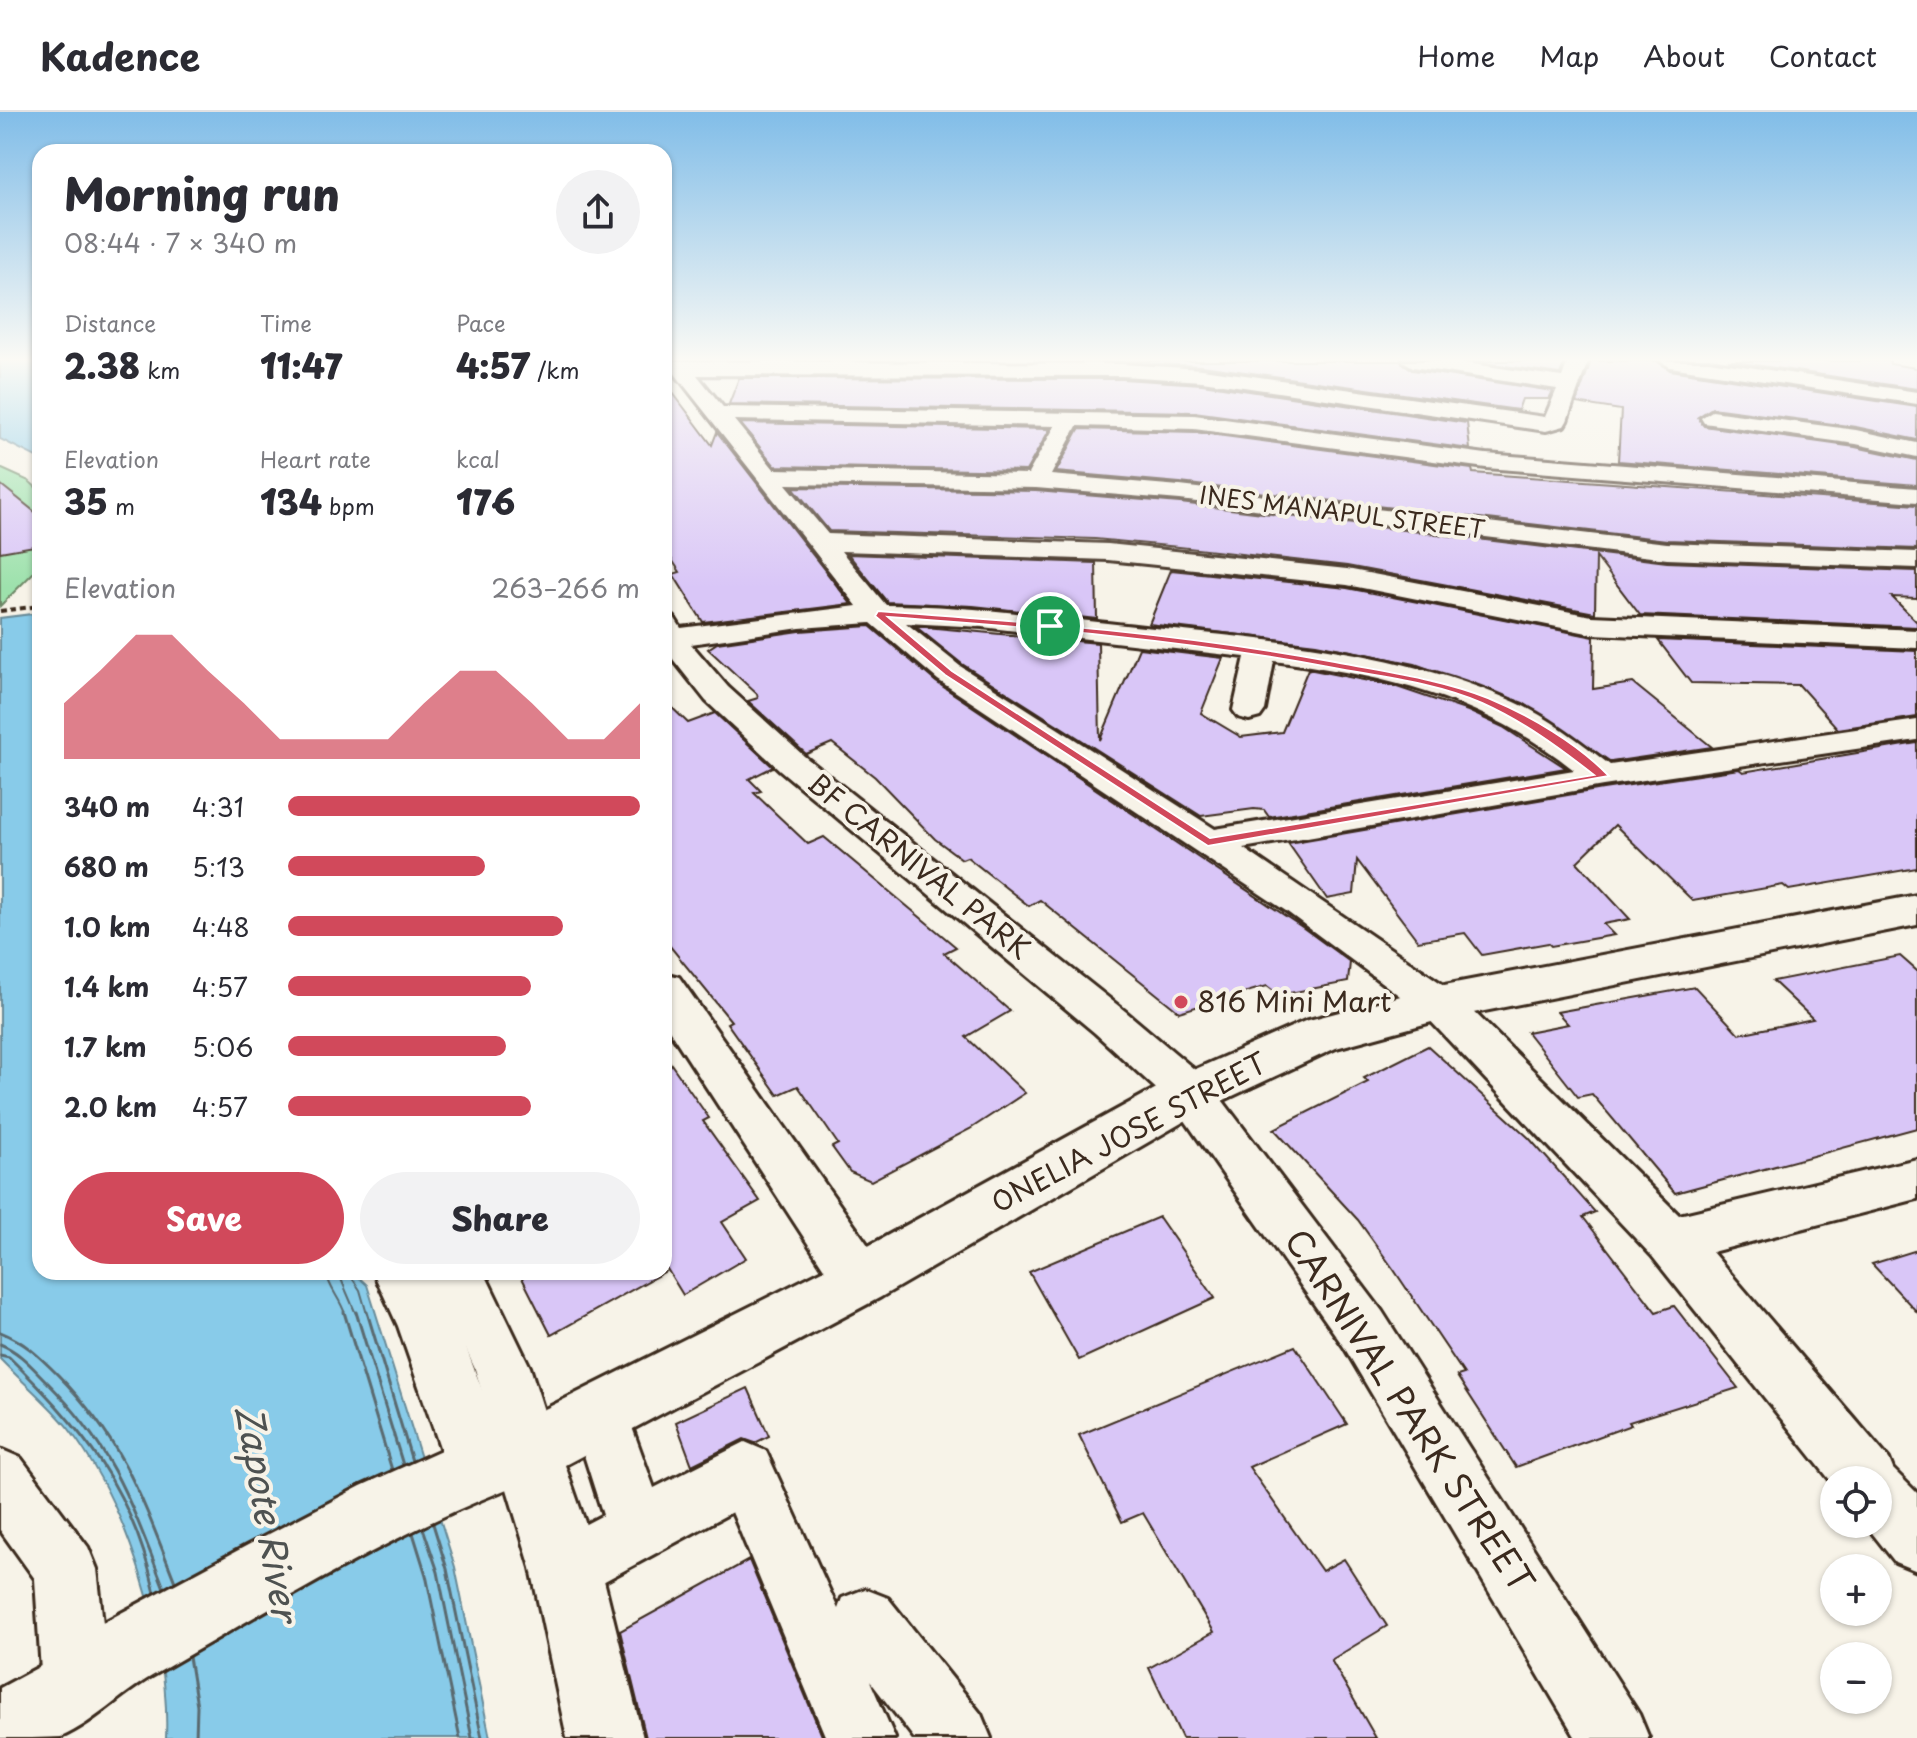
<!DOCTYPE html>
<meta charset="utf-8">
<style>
body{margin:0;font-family:"Playpen Sans",sans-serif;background:#f2f2f3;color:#2b2b33;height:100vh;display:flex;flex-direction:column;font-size:30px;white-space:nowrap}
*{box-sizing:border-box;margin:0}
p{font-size:26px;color:#7c7c81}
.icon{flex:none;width:44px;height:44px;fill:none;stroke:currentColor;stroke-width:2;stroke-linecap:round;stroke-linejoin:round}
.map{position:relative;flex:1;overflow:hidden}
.drawer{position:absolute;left:32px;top:32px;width:640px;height:1136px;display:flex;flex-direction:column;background:#fff;border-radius:24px;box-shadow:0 2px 6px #0004}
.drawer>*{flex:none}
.tools{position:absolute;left:1820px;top:1354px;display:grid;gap:16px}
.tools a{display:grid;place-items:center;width:72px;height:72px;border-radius:50%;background:#fff;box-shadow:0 2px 6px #0004;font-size:40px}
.pin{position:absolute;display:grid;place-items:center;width:68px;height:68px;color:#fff;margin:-34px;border:4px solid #fff;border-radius:50%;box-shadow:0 2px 8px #0007}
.round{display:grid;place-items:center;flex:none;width:84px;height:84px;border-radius:42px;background:#f2f2f3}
.summary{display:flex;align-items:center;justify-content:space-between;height:136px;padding:0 32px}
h1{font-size:44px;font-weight:800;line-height:60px}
.metrics{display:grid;grid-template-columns:repeat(3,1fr);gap:12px;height:136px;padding:8px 32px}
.metrics div{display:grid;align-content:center}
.metrics b{font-size:34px;font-weight:800}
.metrics small{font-size:22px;font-weight:400}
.metrics p{font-size:22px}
.chart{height:224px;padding:16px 32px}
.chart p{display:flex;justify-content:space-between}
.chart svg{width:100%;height:144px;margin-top:8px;fill:#d1495b;opacity:.7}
.button{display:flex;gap:16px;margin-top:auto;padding:16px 32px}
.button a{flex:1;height:92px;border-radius:48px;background:#d1495b;color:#fff;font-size:32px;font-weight:800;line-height:92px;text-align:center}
.button a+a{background:#f2f2f3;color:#2b2b33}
ul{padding:0 32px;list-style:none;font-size:26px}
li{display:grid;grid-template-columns:128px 96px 1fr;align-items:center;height:60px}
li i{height:20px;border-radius:10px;background:#d1495b}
header{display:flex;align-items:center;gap:48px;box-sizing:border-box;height:112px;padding:0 40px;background:#fff;border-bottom:2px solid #e1e1e2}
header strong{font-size:38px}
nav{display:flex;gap:44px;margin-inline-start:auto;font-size:28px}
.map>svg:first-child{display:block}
</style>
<header>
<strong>Kadence</strong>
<nav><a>Home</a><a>Map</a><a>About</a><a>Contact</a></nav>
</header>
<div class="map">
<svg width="1917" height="1626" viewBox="0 0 1917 1626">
<rect width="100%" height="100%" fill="#f7f3e8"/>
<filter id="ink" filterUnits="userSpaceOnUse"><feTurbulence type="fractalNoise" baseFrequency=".0125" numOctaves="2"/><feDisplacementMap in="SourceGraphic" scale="16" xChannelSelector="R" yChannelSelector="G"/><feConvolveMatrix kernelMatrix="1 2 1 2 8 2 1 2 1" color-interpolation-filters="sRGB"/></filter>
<g filter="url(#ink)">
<!-- green -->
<polygon fill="#9de1ac" stroke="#6c8665" stroke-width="2" points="0,356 29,369 40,379 40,454 0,494"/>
<!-- water -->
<g fill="#88cbe9" stroke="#698b98" stroke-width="2">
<polygon points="0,249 40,249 40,347 0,327"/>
<path d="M40 501V1160H353L367 1173 455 1455 490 1626H166C170 1529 128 1394 69 1317 49 1292 22 1270 0 1247V506Z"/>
</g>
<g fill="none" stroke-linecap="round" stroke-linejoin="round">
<!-- shore-far1 -->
<g stroke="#5a6a6f" stroke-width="2">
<path d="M326 1160C329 1177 340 1186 345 1202"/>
<polyline points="338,1160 356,1202"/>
<polyline points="348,1160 360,1178 367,1202"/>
</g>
<!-- shore -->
<g stroke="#5a6a6f" stroke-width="3">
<polyline points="344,1200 392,1358"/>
<polyline points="356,1200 403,1353"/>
<polyline points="367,1200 412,1349"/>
<path d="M0 1220C25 1230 39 1244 58 1263 123 1329 142 1386 175 1470"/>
<path d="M0 1232C20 1240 32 1255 47 1270 113 1336 131 1391 164 1476"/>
<path d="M0 1243 9 1245C84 1319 131 1375 155 1481"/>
<polyline points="433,1412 447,1457 482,1626"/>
<polyline points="423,1416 438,1460 472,1626"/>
<polyline points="413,1421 426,1463 460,1626"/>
<polyline points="189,1545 197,1594 196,1626"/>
</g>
</g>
<!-- building -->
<g fill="#d9c6f7" stroke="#3b2a1e" stroke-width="2">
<polygon points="1088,249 1400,249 1413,258 1553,279 1549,287 1522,287 1518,298 1202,254"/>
<polygon points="1471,249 1565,249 1560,262"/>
<polygon points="1591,249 1657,249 1670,258 1917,295 1917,328 1856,315 1712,296 1698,305 1704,314 1855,335 1917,348 1917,373 1618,349 1621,298 1576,291"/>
<polygon points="1728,249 1890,249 1890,252 1917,256 1917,277"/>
<polygon points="739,266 1122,267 1202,272 1467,311 1470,337 1194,300 729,292"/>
<polygon points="664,269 712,333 717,320 851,492 703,510 673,462 680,460 664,436"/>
<polygon points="740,311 1050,317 1026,359 775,354"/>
<polygon points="1079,317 1194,320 1472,357 1473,361 1917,393 1917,437 1667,428 1180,371 1056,360"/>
<polygon points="0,372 40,404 40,433 0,440"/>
<polygon points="793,375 1036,379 1180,391 1667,450 1917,459 1917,486 1892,485 1917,510 1917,515 1640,503 1596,445 1595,501 1347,454 1179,435 1095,427 829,419"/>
<polygon points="848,442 1096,451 1097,507 973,494 887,490"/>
<polygon points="1171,458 1347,476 1594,525 1593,577 1633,571 1712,635 1611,650 1523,591 1415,552 1316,532 1149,512"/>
<polygon points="870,514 936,570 1302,815 1350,850 1348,870 1279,883 1267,874 1179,900 1040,788 1029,794 967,745 962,747 935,727 875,665 832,631 806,642 748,589 758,586 757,582 708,537 717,531 800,519"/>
<polygon points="915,514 1098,531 1100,628 1139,536 1223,546 1201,601 1241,625 1282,620 1308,557 1394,574 1468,599 1503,615 1566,656 1269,705 1264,698 1254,697 1201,704 962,552"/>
<polygon points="1658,528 1917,539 1917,605 1838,617 1799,573 1691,571"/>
<polygon points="664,588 688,611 715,601 773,655 749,667 761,679 754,681 808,732 824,725 956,835 944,841 1010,899 966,925 1025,981 970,1017 871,1069 850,1060 832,1035 838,1032 798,974 778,983 727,911 731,909 664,827"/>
<polygon points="1917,631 1917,756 1789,778 1783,773 1693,789 1615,713 1577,750 1630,807 1603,812 1614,823 1551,834 1548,831 1482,843 1465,821 1418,829 1357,748 1354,782 1327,787 1288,731 1603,677 1739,657 1743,660"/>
<polygon points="1900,844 1917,859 1917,1016 1675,1081 1592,982 1578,985 1527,920 1568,912 1557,900 1695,875 1739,922 1813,907 1773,869"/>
<polygon points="1428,934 1529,1026 1595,1100 1583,1105 1656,1200 1674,1194 1738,1276 1629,1310 1631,1313 1516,1355 1457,1264 1464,1262 1394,1158 1358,1108 1274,1017 1368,970 1364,966"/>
<polygon points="664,942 709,1006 703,1009 760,1089 722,1110 746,1146 683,1183 664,1152"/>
<polygon points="1159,1105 1215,1186 1079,1248 1029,1160"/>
<polygon points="1917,1138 1917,1200 1872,1152"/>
<polygon points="519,1160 664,1160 551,1223"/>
<polygon points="1295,1234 1347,1312 1249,1355 1322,1459 1344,1447 1387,1514 1331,1548 1376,1626 1182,1626 1149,1556 1214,1520 1143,1401 1122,1410 1079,1323"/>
<polygon points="748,1276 769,1324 755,1331 744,1327 692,1353 676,1310"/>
<polygon points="749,1448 823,1626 646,1626 620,1519"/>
</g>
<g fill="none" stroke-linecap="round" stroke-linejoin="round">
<defs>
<g id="minor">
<path d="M665 249 1122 252 1202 257 1545 305 1557 277 1413 255 1403 249H1452L1562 265 1568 249H1588L1567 309 1564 314 1546 319 1202 269 1122 264 697 263 723 295 1194 303 1486 342 1917 376V390L1486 356 1194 317 1077 314 1051 363 1180 374 1667 431 1917 440V456L1667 447 1180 388 1036 376 786 372 828 422 1108 432 1347 457 1592 504 1917 518V536L1592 522 1347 473 1108 448 841 439 886 493C963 493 1040 504 1116 512 1246 526 1387 534 1508 587 1546 603 1578 628 1610 653L1917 608V628L1603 674 1243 736 1454 880 1679 1103 1917 1047V1087L1712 1140 1889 1347 1893 1357 1917 1381V1459L1895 1450 1865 1412H1878V1368H1834V1373L1652 1144 1424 902 1286 799 938 568 871 511 800 516 691 532 728 575 804 644 1125 899 1207 968 1382 1199 1639 1602 1649 1626H1576L1344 1235 1175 994 1095 921 780 658 706 589 664 536V502L674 505 681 516 857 494ZM734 308 1055 314 1028 362 774 357ZM906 511 982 515 1245 545 1233 598 1238 605 1249 608 1260 605 1265 598 1274 549C1388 564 1483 586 1574 658L1215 717 960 554Z"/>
<polygon points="1660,249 1709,249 1917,280 1917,292 1670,255"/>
<polygon points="1712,299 1856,318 1917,331 1917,345 1856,332 1704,311 1701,306"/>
<polygon points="664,861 679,865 880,1150 887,1167 880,1184 861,1191 842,1184 664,910"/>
<polygon points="431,1160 484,1160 530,1255 557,1340 549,1361 528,1369 507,1361 475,1257"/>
<polygon points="600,1274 620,1282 654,1376 745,1330 766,1339 838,1497 842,1486 865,1477 888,1486 981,1602 991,1626 914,1626 870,1569 895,1626 826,1626 732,1400 588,1478 566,1487 544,1478 535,1456 544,1434 603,1403 571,1302 580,1282"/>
<polygon points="0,1337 21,1346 88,1435 97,1457 110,1575 100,1599 76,1609 52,1599 42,1575 35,1467 0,1418"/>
</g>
<path id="major" d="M1917 783V813L1439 908 1336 936 1209 995 881 1185 565 1353 601 1456 643 1626H567L531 1456 507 1377C383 1426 268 1498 152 1564 120 1582 95 1610 61 1625 45 1626 17 1626 0 1626V1576L50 1549 95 1515 246 1434 361 1374 441 1338 398 1214 373 1160H432L457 1212 497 1317 547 1296 841 1149 1173 967 1305 909 1439 874Z"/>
</defs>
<!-- minor casing -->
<use href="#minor" stroke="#3b2a1e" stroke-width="6"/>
<!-- major casing -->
<use href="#major" stroke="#3b2a1e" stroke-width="6"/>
<!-- path -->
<polyline stroke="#3b2a1e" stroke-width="4" stroke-dasharray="6 4" stroke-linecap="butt" points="0,499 40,494"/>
<!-- minor -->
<use href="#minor" fill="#f7f3e8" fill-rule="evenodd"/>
<!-- major -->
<use href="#major" fill="#f7f3e8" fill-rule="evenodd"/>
</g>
</g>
<!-- sky -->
<linearGradient id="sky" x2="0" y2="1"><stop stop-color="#81bde8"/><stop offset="0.52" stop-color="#fbfaf5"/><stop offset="1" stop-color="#fbfaf5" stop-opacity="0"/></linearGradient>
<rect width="1917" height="476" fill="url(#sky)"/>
<!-- route -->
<path fill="#d1495b" stroke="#fff" stroke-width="2" fill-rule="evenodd" d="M878 499C1031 510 1184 522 1335 550 1386 560 1440 567 1488 586 1531 604 1577 631 1609 664L1208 734 945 563 875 504ZM888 505C1038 516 1187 528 1334 556 1383 565 1436 571 1482 591 1524 610 1558 635 1594 663L1210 726 952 559Z"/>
<!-- markers -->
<circle fill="#d1495b" stroke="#f7f3e8" stroke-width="3" cx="1181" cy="890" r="8"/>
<g text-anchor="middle" stroke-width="8" stroke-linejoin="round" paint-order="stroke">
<!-- far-street labels -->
<g font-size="24" fill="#3b2a1e" stroke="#f7f3e8">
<text transform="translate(1342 401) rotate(7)" y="8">INES MANAPUL STREET</text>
</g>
<!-- street labels -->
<g font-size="28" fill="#3b2a1e" stroke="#f7f3e8">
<text transform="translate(919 754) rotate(39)" y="10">BF CARNIVAL PARK</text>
<text transform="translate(1129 1021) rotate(-28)" y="10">ONELIA JOSE STREET</text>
</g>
<!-- poi labels -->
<g font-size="28" fill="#3b2a1e" stroke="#f7f3e8" text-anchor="start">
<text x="1197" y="900">816 Mini Mart</text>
</g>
<!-- near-street labels -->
<g font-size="34" fill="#3b2a1e" stroke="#f7f3e8">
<text transform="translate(1409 1299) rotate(57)" y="12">CARNIVAL PARK STREET</text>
</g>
<!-- near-water labels -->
<g font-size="36" font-style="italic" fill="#4e5251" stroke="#f7f3e8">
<text transform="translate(267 1401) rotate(80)" y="13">Zapote River</text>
</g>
</g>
</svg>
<div class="tools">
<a><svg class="icon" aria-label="locate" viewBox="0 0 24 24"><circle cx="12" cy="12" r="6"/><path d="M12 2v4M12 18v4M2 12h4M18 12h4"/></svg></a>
<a>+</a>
<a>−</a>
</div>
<div class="pin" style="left:1050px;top:514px;background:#1e9e55"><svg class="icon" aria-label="arrive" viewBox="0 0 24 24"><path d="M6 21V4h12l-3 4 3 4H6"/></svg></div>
<section class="drawer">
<div class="summary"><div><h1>Morning run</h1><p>08:44 · 7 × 340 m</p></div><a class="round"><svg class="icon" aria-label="share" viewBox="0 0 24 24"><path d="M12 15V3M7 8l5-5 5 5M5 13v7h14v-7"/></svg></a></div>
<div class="metrics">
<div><p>Distance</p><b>2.38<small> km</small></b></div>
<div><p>Time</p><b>11:47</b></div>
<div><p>Pace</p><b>4:57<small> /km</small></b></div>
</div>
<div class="metrics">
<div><p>Elevation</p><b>35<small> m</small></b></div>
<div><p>Heart rate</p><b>134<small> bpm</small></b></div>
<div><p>kcal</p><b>176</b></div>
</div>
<div class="chart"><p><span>Elevation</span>263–266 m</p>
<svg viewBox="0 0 160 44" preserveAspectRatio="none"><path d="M0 44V27L10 17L20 6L30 6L40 17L50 27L60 38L70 38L80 38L90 38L100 27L110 17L120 17L130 27L140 38L150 38L160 27V44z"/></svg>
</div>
<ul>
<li><b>340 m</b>4:31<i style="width:100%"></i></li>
<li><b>680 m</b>5:13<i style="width:56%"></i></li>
<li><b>1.0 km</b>4:48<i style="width:78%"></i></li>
<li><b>1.4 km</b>4:57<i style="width:69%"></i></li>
<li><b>1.7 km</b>5:06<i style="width:62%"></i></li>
<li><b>2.0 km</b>4:57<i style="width:69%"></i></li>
</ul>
<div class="button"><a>Save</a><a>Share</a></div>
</section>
</div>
